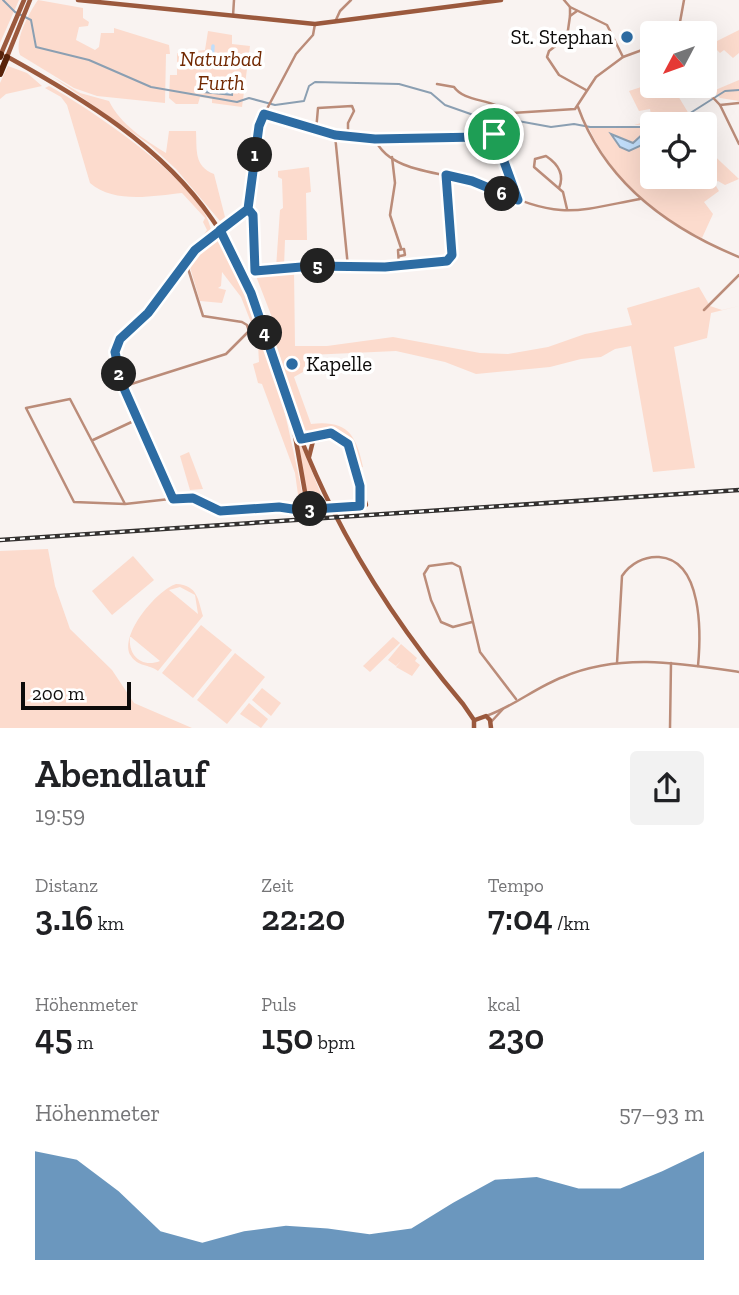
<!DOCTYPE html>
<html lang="de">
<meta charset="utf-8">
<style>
body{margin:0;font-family:"Zilla Slab",serif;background:#f2f2f2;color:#202124;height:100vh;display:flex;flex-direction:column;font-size:26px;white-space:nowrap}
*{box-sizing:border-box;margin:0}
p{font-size:23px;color:#757577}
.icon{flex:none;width:38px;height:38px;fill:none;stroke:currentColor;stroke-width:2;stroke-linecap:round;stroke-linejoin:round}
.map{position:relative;height:728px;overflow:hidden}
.drawer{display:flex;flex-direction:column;background:#fff;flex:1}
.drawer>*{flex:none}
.needle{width:46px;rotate:229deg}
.buttons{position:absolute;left:640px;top:21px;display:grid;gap:14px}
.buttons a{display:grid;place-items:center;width:77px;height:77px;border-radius:7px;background:#fff;box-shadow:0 7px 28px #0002;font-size:35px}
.scale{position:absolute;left:21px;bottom:18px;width:110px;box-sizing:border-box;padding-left:7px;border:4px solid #0d0b0a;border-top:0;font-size:19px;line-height:24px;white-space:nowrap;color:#0d0b0a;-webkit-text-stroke:5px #fff;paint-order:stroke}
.pin{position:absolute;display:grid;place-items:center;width:60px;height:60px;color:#fff;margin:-30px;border:4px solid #fff;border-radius:50%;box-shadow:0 2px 7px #0007}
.km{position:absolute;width:35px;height:35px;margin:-18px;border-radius:50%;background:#222;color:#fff;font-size:19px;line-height:35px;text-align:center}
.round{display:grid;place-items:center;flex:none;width:74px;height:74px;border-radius:7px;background:#f2f2f2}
.head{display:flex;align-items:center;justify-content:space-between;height:119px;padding:0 35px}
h1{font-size:38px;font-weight:600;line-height:52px}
.stats{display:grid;grid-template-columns:repeat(3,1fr);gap:10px;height:119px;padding:7px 35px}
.stats div{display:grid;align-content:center}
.stats b{font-size:35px;font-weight:600}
.stats small{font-size:19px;font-weight:400}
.stats p{font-size:19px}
.chart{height:196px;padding:14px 35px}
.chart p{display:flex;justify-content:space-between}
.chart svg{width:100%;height:126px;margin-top:7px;fill:#2d6ca3;opacity:.7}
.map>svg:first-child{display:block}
</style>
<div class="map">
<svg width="739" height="728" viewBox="0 0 739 728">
<rect width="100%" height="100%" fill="#f9f3f1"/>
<!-- green -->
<g fill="#fcdbcd" fill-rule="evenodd">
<polygon points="0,0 19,0 0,43"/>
<path d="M38 0 83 8V18L89 22 88 26 79 27 76 40 95 50 99 47 101 33H114V28L169 45 170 54H166L165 103 97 96 74 88 20 55C14 40 29 13 38 0Z"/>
<polygon points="739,30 739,53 733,58 724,50 720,53 711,44"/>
<polygon points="208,31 232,35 232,44 250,46 242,107 212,103 212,99 200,97 198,104 176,104 169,98 170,75 177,75 177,53 205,50"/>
<polygon points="8,66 27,73 42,86 6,94 0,99 0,83"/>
<path d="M53 77 80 93 109 101C120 124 145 140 166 153L169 131H196C197 151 194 166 214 174L225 217 220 221 176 169 150 145Z"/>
<polygon points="739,80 739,101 720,98 713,91"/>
<polygon points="653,83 653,86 672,86 689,114 665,124 634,125 652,120 650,109 639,111 629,91"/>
<path d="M49 86C87 107 205 185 211 230L197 245 207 230 203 222 205 218 182 193C153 196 114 204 90 183L67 105 61 97 45 88Z"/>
<path d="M589 128H653V177H705V147L739 179 725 185 718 181 714 183 719 191 704 202 713 214 702 238C654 216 611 176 589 128Z"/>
<polygon points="309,167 311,192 306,193 307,240 285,240 284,267 276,268 280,210 283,208 282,179 278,177 278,171"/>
<path d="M217 238 221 240C268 320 285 412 304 501L299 502 295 473 262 384 258 383 253 364 259 362 258 345 251 337 252 325 241 297 222 272 221 286 218 288 226 290 222 303 200 301 189 264 205 244Z"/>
<path d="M294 270 295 346H327L393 337 480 353 508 354 548 347 585 334 632 325 627 308 699 287 710 306 722 310 739 306 711 313 707 338 674 347 695 468 653 472 631 346 615 349 601 357 581 359 550 367 476 374 445 362 396 351 309 355 303 372 294 377 311 424C347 420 356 434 363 467L358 468C354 453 347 430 328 429 319 429 313 432 304 430L272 345 277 344 273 320 256 276Z"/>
<polygon points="294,427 325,504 313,491 307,493"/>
<polygon points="189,452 203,489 190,490 180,456"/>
<polygon points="48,549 55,586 70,629 112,670 134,703 192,728 0,728 0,551"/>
<polygon points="133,556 154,580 112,615 92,591"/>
<path d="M176 584C198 585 198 600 203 616L158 671C149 664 138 667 131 656 118 636 157 590 176 584ZM180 587 195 595 198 614 169 590ZM130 637H131L160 661C142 668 128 656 130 637Z"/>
<polygon points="201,625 232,650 193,698 162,673"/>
<polygon points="393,637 400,643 370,672 363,666"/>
<polygon points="401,644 417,658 415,661 420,665 412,676 396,667 401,661 396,666 388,660"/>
<polygon points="235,653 265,677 227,724 197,700"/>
<polygon points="262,688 281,703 271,716 252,700"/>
<polygon points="249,703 268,719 261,728 240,714"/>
</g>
<!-- water -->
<g fill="#c1defa" stroke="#8b9fb2" stroke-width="2">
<polygon points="206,77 233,83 232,95 204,92"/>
<polygon points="646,131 652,131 653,140 629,151 620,147 611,134 633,143"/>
</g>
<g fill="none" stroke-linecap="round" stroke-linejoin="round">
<!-- stream -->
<g stroke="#8b9fb2" stroke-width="2">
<polyline points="3,0 15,12 31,20 36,47 89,60 151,87 237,102 249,98 275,105 304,101 309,86 315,82 399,84 431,93 445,105 499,124 518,121 551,127 574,124 590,127 653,127"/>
<polyline points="673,124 725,91 739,90"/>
</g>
<!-- canal -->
<polyline stroke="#c1defa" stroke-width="3.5" points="212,62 213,46"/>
<!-- minor -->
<g stroke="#bb8c79" stroke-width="2.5">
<polyline points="564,0 570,7 607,25 623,57"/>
<polyline points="570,7 570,16 577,11"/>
<polyline points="233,16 234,0"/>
<polyline points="570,16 567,37 549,51 547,57 559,75 586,90"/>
<polyline points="335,22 340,11 351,0"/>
<polyline points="678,33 684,0"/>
<path d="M437 84 454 87C465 103 495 98 509 114"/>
<polyline points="702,86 720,105 739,144"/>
<polyline points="720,105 739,103"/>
<path d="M578 107C605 182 668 228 739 257"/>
<polyline points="264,114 335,135 375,139 488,136 494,134 512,113 575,109 596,77 623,57 653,46"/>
<polyline points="316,131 318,108 352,106 354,111 348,123 348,137"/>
<polyline points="494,134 518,199"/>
<polyline points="335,135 348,267"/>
<path d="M375 139C389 173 444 172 474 182 503 192 530 208 561 210 586 212 615 203 640 199"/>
<polyline points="392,157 395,183 390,215 401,248"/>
<path d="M559 188C565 174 558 164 546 156L535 159 534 167 563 192 567 209"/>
<polyline points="248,209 252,215 255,271 326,265 385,267 448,261 452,255 446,175"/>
<polyline points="399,266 398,250 404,249 405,255 400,256"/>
<polyline points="704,310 739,275"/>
<polyline points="125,386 226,354 249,331 247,325 242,322 203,316 186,262"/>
<polyline points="93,440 138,419"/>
<polyline points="173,499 122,384 115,352 120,339 148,313 195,250 248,209 260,122 296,54 313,35 315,24"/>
<polyline points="125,504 70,399 26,408 74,502 125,504 188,497 221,511 279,507 294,511 308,509"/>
<polyline points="472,622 453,627 441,622 431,600 424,574 429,566 452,563 460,567 480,652 516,699"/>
<path d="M617 663 622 576C630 564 644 556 659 557 703 560 701 634 698 666"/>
<path d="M486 716C513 707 536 687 563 677 620 653 679 663 739 672"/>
<polyline points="491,722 503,709"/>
<polyline points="670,728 671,663"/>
</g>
<!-- secondary -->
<g stroke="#9b593d" stroke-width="4.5">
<polyline points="78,0 315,24 501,0"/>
<polyline points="1,54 24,0"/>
<path d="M6 56C82 98 162 146 212 219 258 284 273 366 301 439 339 536 396 625 463 704L474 720V728"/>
<polyline points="7,57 30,0"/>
<polyline points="291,413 308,509 317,509"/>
<polyline points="301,439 331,433 348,444 366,505 343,507"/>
<polyline points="309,457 313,441 320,434"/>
<polyline points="360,486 360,506"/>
<polyline points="475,720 486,716 490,720 491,728"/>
</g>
<!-- motorway -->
<g stroke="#58230a" stroke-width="6">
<polyline points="0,57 1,54"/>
<polyline points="0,74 7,57"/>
</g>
<defs>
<polyline id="rail" points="0,540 739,490"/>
</defs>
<!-- rail casing -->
<use href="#rail" stroke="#33302f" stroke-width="4.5"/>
<!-- rail -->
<use href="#rail" stroke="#fff" stroke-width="2" stroke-dasharray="5" stroke-linecap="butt"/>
<!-- secondary-bridge -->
<polyline stroke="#9b593d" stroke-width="4.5" points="317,509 343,507"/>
</g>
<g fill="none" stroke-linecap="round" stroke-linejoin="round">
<defs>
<polyline id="route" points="494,134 478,137 375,139 335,135 264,114 259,126 248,209 195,250 148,313 120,339 115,352 122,384 173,499 193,498 220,511 279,507 299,510 360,506 360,486 348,444 331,433 301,439 251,293 220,230 248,209 253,215 255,271 313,266 385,267 447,261 452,255 446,175 472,181 518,200 494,134"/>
</defs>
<!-- route casing -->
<use href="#route" stroke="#fff" stroke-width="14"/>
<!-- route -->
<use href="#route" stroke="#2d6ca3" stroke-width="9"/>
</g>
<!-- markers -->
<g fill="#2d6ca3" stroke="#fff" stroke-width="2.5">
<circle cx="627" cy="37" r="7"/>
<circle cx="292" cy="364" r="7"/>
</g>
<g text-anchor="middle" stroke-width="7" stroke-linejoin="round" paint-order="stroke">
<!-- poi labels -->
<g font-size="21" fill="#0d0b0a" stroke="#fff" text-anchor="end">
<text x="613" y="44">St. Stephan</text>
<text x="306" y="371" text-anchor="start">Kapelle</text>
</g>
<!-- park labels -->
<g font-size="21" font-style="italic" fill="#712801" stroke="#fff">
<text x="221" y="66">Naturbad<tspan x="221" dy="24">Furth</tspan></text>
</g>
</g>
</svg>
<div class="buttons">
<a><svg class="needle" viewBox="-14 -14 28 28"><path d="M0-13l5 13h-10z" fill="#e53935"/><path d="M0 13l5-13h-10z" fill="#757577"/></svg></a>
<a><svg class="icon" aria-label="locate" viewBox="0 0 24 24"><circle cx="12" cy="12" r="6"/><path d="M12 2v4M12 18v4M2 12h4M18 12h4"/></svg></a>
</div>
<div class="scale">200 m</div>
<div class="pin" style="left:494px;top:134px;background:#1e9e55"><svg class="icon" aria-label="arrive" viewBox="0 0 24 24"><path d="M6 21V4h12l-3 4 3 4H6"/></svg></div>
<b class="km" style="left:255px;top:155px">1</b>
<b class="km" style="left:119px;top:374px">2</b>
<b class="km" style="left:310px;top:509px">3</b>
<b class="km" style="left:265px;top:333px">4</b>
<b class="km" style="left:318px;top:266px">5</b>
<b class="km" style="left:502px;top:194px">6</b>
</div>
<section class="drawer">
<div class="head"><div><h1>Abendlauf</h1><p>19:59</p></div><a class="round"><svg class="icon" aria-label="share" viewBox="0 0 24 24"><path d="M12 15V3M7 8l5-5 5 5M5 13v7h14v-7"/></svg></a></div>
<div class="stats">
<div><p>Distanz</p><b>3.16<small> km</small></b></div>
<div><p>Zeit</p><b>22:20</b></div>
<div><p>Tempo</p><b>7:04<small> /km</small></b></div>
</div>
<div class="stats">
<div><p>Höhenmeter</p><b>45<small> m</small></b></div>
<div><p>Puls</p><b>150<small> bpm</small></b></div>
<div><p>kcal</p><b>230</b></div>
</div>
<div class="chart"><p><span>Höhenmeter</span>57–93 m</p>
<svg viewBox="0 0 160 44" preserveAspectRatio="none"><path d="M0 44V6L10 9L20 20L30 34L40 38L50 34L60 32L70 33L80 35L90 33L100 24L110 16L120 15L130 19L140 19L150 13L160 6V44z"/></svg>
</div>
</section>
